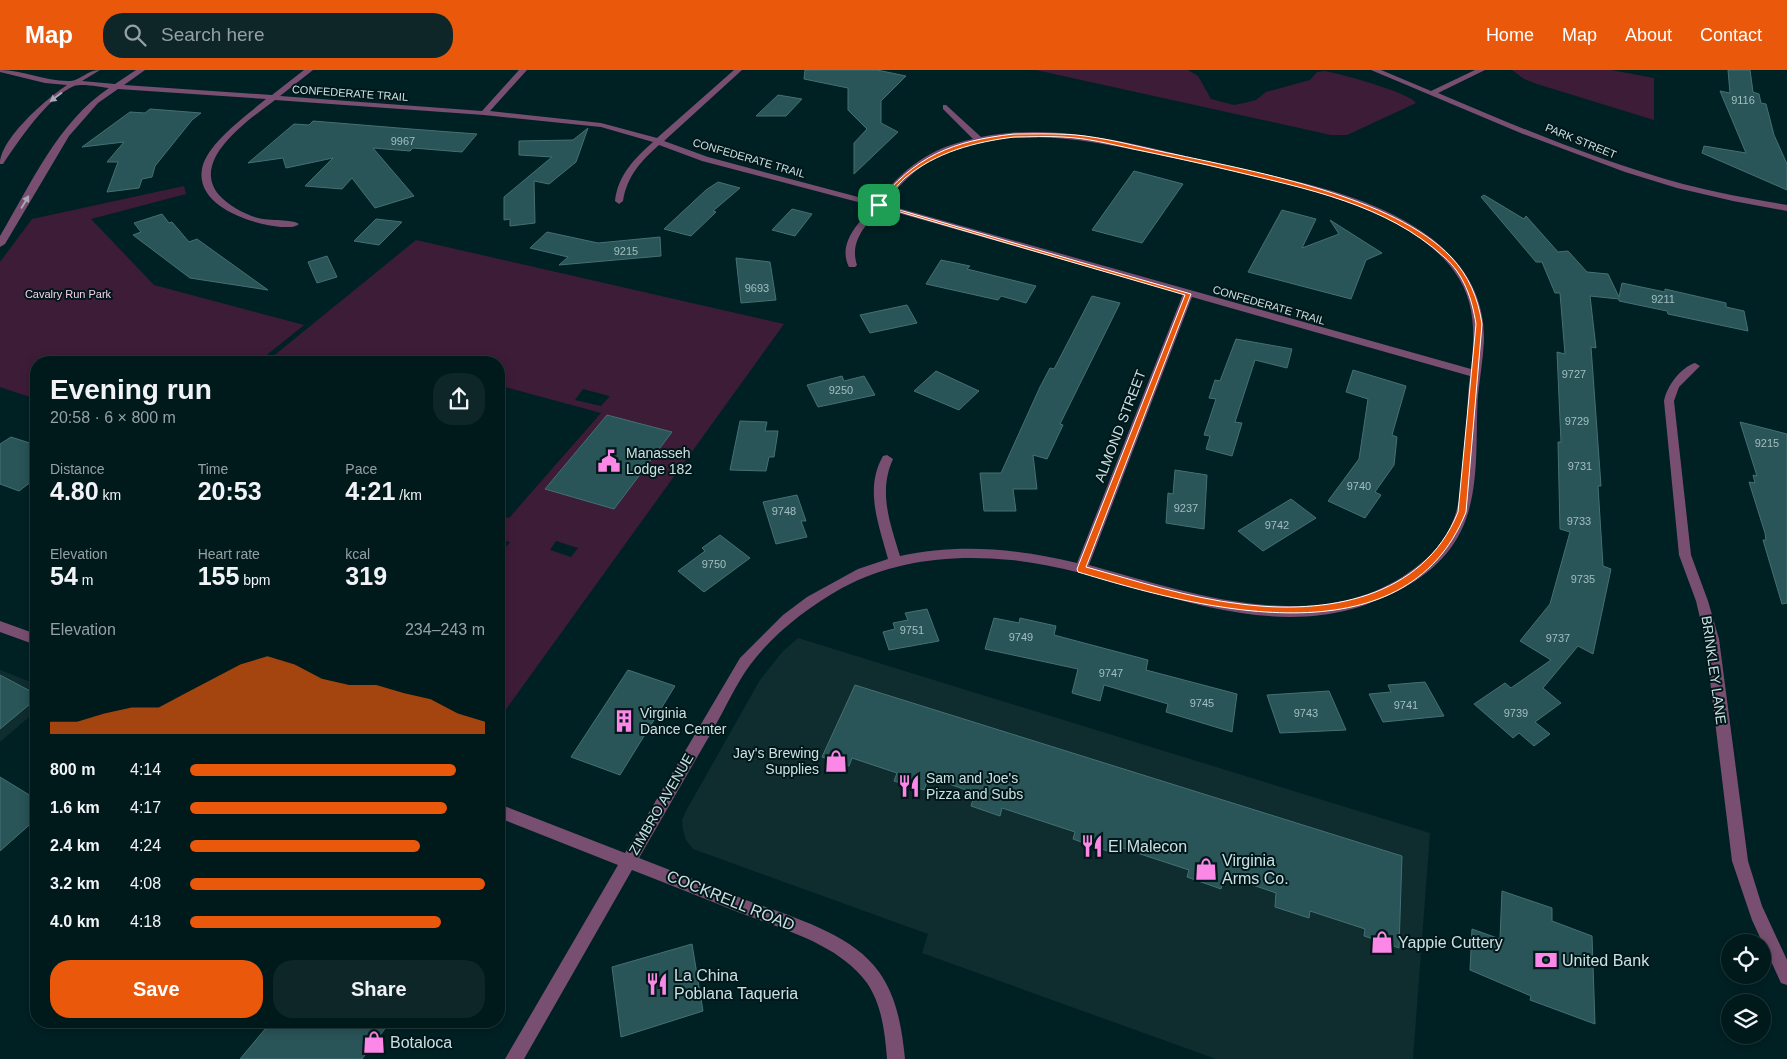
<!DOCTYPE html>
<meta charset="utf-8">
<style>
body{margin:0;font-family:Arial,sans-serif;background:#0e2628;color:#f1f3f6;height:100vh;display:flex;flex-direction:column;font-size:19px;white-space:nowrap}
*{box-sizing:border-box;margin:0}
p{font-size:16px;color:#95a0a3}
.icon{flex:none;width:28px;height:28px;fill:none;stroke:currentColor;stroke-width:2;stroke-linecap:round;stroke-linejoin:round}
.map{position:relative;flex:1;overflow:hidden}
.sheet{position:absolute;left:30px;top:286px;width:475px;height:672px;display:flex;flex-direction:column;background:#00191b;border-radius:20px;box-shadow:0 2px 12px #0003,0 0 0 1px #22383a}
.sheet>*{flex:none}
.fabs{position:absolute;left:1721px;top:864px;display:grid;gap:10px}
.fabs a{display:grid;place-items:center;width:50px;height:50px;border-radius:50%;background:#00191b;box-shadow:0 2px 12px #0003,0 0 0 1px #22383a;font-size:25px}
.pin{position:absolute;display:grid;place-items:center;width:42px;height:42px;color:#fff;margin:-21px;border-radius:10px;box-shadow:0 2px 8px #0006}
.round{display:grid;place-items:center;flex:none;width:52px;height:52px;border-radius:20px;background:#0e2628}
.head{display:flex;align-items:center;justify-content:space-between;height:85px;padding:0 20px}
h1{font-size:28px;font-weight:800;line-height:38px}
.figures{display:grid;grid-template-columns:repeat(3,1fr);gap:8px;height:85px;padding:5px 20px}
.figures div{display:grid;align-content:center}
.figures b{font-size:25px;font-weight:800}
.figures small{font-size:14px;font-weight:400}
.figures p{font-size:14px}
.chart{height:140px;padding:10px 20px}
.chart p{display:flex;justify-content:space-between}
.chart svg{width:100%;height:90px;margin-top:5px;fill:#ea580c;opacity:.7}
.button{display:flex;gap:10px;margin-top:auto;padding:10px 20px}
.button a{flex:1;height:58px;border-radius:20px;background:#ea580c;color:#fff;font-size:20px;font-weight:800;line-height:58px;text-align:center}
.button a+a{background:#0e2628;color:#f1f3f6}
ul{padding:0 20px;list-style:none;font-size:16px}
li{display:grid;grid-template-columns:80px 60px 1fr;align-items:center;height:38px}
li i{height:12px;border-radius:6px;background:#ea580c}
header{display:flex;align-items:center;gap:30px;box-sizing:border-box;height:70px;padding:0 25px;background:#ea580c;color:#fff}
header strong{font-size:24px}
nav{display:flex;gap:28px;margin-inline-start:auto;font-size:18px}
.search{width:350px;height:45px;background:#0e2628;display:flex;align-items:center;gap:12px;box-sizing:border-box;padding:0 18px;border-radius:20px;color:#95a0a3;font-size:19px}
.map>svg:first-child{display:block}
</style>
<header>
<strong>Map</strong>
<div class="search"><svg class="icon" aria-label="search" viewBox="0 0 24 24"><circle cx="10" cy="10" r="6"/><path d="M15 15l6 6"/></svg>Search here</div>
<nav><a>Home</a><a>Map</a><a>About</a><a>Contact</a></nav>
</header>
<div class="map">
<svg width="1787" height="989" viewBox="0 0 1787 989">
<rect width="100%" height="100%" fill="#002124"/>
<!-- built -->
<g fill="#0f2c2f">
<polygon points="798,568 1430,763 1413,989 1216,989 922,883 928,864 693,779 686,770 683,760 682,750 686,741 760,610 783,581"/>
<polygon points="0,600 36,614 36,641 0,672"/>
</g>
<!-- green -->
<g fill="#3d1c37" fill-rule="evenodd">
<path d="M1036 0H1188L1198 6 1211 29 1234 35 1244 33 1256 30 1266 22 1310 10 1317 2 1324 1C1338 3 1411 23 1416 33L1347 65H1331Z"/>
<polygon points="1512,0 1611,0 1654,8 1654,50 1537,14 1524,9"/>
<polygon points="184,116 186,124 91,149 154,215 304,255 258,292 36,292 36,329 0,317 0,192 32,149"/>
<path d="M416 170 784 254 499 649V486L510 472 499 469V445L509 448 601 343 505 317 499 323V292H266ZM583 319 609 326H610L601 336 575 330ZM607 345 672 362 614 439 545 419ZM556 471 578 478 571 487 550 480Z"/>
</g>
<!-- building -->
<g fill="#295458" stroke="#447074">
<polygon points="805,0 877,0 906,6 881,31 881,53 898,62 854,104 854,73 867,59 848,40 848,18 804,9"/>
<polygon points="1728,0 1750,0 1753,22 1759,24 1761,33 1766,34 1774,65 1787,94 1787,120 1702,83 1704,76 1746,83 1720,21 1730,23"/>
<polygon points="778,25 802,29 786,46 756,46"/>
<polygon points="150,39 201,43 192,50 155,96 152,107 142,109 139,118 107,122 118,92 107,92 124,72 82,77 130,42 145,43"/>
<polygon points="313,51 411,59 477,64 462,82 413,78 410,81 373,78 414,126 375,138 352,108 342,119 305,116 333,88 286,98 283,88 248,93 294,54 309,55"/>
<polygon points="588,58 576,92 549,114 534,111 535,153 510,156 510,149 504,150 504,127 552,87 519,85 519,71 573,70"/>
<polygon points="1134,101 1183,114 1142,173 1092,160"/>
<polygon points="718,112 740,118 713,141 716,142 691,166 664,159 706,120"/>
<polygon points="1484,125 1524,149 1526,146 1558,182 1568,181 1587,202 1608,204 1619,227 1622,213 1665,222 1665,219 1726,233 1726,237 1744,241 1748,261 1668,244 1667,241 1619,231 1619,229 1590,226 1596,278 1591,277 1601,416 1598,416 1603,496 1611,499 1593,584 1578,576 1543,618 1561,633 1535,652 1550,664 1534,676 1519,663 1513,668 1474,634 1505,613 1511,618 1551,590 1520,571 1550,534 1570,462 1560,459 1558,372 1561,372 1557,282 1565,284 1560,223 1555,223 1542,192 1536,192 1481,127"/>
<polygon points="792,139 812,144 795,166 772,160"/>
<polygon points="1282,140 1316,149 1302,178 1339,164 1330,150 1382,183 1366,190 1351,229 1248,202"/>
<polygon points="162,144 169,153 172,152 189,172 197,169 268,220 190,208 133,165 141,162 134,153"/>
<polygon points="376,149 402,152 379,175 354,171"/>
<polygon points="547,162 598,173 660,167 661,186 559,195 568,187 530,178"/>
<polygon points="327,186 337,207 317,213 308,192"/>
<polygon points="736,188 770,192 776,230 741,233"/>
<polygon points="941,190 970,196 967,199 1036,216 1026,233 1001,226 998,230 926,214"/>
<polygon points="1092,226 1120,233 1060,354 1063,355 1047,389 1033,385 1037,419 1013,419 1016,441 984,441 980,403 1001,403 1040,317 1050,298 1054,299"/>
<polygon points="907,235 917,253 870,263 860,245"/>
<polygon points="1236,269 1292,279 1287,298 1255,290 1235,352 1242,353 1232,386 1206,379 1210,366 1204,365 1216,329 1209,328 1215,310 1220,311"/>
<polygon points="1353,300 1406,316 1392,365 1397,367 1394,395 1375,422 1381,425 1365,448 1328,431 1359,389 1368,329 1346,322"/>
<polygon points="936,301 979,321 959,340 914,321"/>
<polygon points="842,306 844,311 864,306 875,325 818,337 807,315"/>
<polygon points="607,345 672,362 614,439 545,419"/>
<polygon points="740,351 767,352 765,361 778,361 774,387 769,387 766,401 730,400"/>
<polygon points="1740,352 1787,364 1787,533 1782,534 1763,470 1766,470 1765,463 1749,412 1755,413 1753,405 1757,406"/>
<polygon points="11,367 36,375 36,408 19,421 0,414 0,374"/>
<polygon points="1175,400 1207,405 1204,459 1166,453 1168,423 1173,424"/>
<polygon points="797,425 806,451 801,451 807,467 776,474 763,432"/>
<polygon points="1291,429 1316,448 1263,481 1238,461"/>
<polygon points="720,465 750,488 704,522 678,501 705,481 702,478"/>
<polygon points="927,539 939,571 889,580 883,562 895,559 893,553 908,550 905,543"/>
<polygon points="994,548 1019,553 1020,548 1056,556 1054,565 1148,590 1146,600 1237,624 1232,662 1166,642 1168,634 1104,615 1100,631 1072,623 1078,599 985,579"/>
<polygon points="628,600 675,616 620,705 571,687"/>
<polygon points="0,605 36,624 36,629 0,659"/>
<polygon points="1425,612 1444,646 1383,652 1369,624 1391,622 1388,615"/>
<polygon points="855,615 1402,786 1399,878 1364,866 1365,859 1310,841 1309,848 1275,837 1276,823 1224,805 1221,819 1187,807 1189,800 1113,775 1111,782 1092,776 1073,769 1075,762 1002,738 1000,746 971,736 975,723 929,707 924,720 894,711 897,703 852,688 849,696 822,687"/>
<polygon points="1329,621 1346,660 1280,663 1267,625"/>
<polygon points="0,707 36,729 36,749 0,781"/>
<polygon points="1502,821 1552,838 1552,851 1592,866 1595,954 1530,930 1531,926 1470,900 1472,859 1500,869"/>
<polygon points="692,874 703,941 621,967 612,897"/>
<polygon points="271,952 390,952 362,989 240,989"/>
</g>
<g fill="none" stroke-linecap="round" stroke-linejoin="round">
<!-- minor -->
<g fill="#794f71" fill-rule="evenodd">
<path d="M0 0C24 0 46 12 71 11 81 10 87 0 100 0L82 11 115 14 136 0H145L124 15 272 25 304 0H313L280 26 482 41 519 0H527L490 41 601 53 657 68 734 0H742L664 71 708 87 877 132C904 98 929 78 973 69L943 39V35H946L981 67C1059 51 1142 76 1219 94 1290 110 1372 123 1431 168 1465 194 1485 228 1484 271 1483 289 1480 307 1478 325 1475 368 1481 420 1461 461 1445 494 1413 516 1380 529 1371 532 1362 537 1352 539 1239 570 1121 501 1011 490 952 484 894 490 842 518 808 537 773 564 750 595 736 614 726 637 714 658 689 701 664 745 639 788 675 802 711 816 746 830 789 846 852 863 879 902 897 927 902 959 905 989H887C885 963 882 935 867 913 838 873 781 859 738 842 703 828 668 814 632 800L524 989H505L618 795 499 748V734L625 783 740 588 783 545 807 527 858 499 888 489C879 455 864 419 883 386L887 385 893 389C878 422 890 453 900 486 960 473 1018 479 1077 493L1183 224 881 138C866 155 849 171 857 195L855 197H849C837 173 859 153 873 136L702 91 659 75C641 91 627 106 623 131L619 134 615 131C618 105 634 89 653 72L601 57 484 45 275 30C250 49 189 90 219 125 229 136 244 144 258 148 269 151 293 149 299 154 295 158 288 157 281 157 254 155 195 137 202 99 206 74 247 45 266 29L118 19 98 33 69 66 5 174 0 177V166C31 114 58 52 109 18 100 17 83 13 74 16 47 28 19 70 3 94H0C0 69 46 29 67 15L45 13 0 2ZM1039 67C1093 69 1144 82 1196 93 1275 111 1404 133 1454 201 1476 231 1475 264 1471 299L884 134C930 77 969 68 1039 67ZM1192 227 1470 306C1464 352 1470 418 1449 460 1441 477 1424 492 1408 503 1315 568 1187 522 1089 495Z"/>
<path d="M1371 0H1381L1431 21 1475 0H1485L1438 23C1518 57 1599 91 1683 114 1717 123 1752 129 1787 135V141L1733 131 1677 118 1625 102 1523 64Z"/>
<path d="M1695 293 1700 296 1679 317 1674 331 1691 485 1708 531 1719 569 1748 791 1762 836 1787 890V915L1781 913 1752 850 1732 791 1705 569 1696 531 1679 485 1664 331C1667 316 1680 298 1695 293Z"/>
<polygon points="0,551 36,564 36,575 0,562"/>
</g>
</g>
<!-- one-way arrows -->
<defs><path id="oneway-solid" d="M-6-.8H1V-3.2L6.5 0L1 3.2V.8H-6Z" transform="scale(1.25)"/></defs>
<g fill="#aaa7b5">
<use href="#oneway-solid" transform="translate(56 27) rotate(143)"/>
<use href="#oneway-solid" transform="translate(25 132) rotate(-59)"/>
</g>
<!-- route -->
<path fill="#ea580c" stroke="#fff" fill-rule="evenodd" d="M1014 64C1038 64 1062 63 1085 66 1116 70 1147 79 1178 85 1257 102 1394 127 1451 187 1469 206 1478 228 1482 254L1466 442C1405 595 1197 538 1078 502L1077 499 1185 225 876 135C915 86 952 71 1014 64ZM1014 67C1030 67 1047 66 1063 67 1087 68 1110 74 1133 79 1167 86 1200 93 1233 101 1307 119 1386 134 1444 187 1464 204 1472 229 1476 254L1458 442C1423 529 1325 545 1241 534 1189 528 1137 511 1086 497L1191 224 882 135C890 126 897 115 905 108 936 82 975 72 1014 67Z"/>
<!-- icons -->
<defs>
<symbol id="civic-bare" viewBox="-9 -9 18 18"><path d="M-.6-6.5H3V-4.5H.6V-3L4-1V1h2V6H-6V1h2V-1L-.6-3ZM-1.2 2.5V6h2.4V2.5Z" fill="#fb87e6" stroke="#021719" stroke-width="2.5" paint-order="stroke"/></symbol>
<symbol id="building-bare" viewBox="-9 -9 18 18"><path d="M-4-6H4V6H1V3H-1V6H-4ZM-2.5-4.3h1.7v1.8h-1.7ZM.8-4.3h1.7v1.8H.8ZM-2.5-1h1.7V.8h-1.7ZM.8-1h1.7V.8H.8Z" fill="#fb87e6" stroke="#021719" stroke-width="2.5" paint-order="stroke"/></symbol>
<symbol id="shop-bare" viewBox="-9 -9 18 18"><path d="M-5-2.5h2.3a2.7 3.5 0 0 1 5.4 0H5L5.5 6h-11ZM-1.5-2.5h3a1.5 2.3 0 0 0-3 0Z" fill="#fb87e6" stroke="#021719" stroke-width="2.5" paint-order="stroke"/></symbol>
<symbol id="restaurant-bare" viewBox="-9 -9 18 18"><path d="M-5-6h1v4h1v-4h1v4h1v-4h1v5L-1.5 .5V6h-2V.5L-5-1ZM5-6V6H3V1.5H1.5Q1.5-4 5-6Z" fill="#fb87e6" stroke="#021719" stroke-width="2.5" paint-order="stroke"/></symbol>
<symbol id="bank-bare" viewBox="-9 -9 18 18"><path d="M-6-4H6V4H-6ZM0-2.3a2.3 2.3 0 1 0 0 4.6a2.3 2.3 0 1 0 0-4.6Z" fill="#fb87e6" stroke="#021719" stroke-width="2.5" paint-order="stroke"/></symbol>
</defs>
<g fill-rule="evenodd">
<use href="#civic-bare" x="593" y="375" width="32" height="32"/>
<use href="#building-bare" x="608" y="635" width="32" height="32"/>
<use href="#shop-bare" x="820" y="675" width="32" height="32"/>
<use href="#restaurant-bare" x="893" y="700" width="32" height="32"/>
<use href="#restaurant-bare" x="1076" y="760" width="32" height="32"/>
<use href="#shop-bare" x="1190" y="783" width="32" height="32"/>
<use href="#shop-bare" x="1366" y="856" width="32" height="32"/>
<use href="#bank-bare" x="1530" y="874" width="32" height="32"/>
<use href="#restaurant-bare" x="641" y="898" width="32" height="32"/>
<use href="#shop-bare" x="358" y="956" width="32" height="32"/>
</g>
<g text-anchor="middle" stroke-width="4" stroke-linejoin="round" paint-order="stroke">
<!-- far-street labels -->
<g font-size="11" fill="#cae1e3" stroke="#021719">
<text transform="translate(350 23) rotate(4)" y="4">CONFEDERATE TRAIL</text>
<text transform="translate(1581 71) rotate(22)" y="4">PARK STREET</text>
<text transform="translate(749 88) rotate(16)" y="4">CONFEDERATE TRAIL</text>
<text transform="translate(1269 235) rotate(16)" y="4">CONFEDERATE TRAIL</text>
</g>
<!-- number labels -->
<g font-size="11" fill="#a2bec0">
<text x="1743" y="34">9116</text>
<text x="403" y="75">9967</text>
<text x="626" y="185">9215</text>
<text x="757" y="222">9693</text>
<text x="1663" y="233">9211</text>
<text x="1574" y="308">9727</text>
<text x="841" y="324">9250</text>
<text x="1577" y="355">9729</text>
<text x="1767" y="377">9215</text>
<text x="1580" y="400">9731</text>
<text x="1359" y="420">9740</text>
<text x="1186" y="442">9237</text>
<text x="784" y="445">9748</text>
<text x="1579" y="455">9733</text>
<text x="1277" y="459">9742</text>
<text x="714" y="498">9750</text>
<text x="1583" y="513">9735</text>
<text x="912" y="564">9751</text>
<text x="1021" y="571">9749</text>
<text x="1558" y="572">9737</text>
<text x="1111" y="607">9747</text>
<text x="1202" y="637">9745</text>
<text x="1406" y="639">9741</text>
<text x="1306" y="647">9743</text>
<text x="1516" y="647">9739</text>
</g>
<!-- far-park labels -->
<g font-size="11" fill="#f5d0ec" stroke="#021719">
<text x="68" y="228">Cavalry Run Park</text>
</g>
<!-- street labels -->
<g font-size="14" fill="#cae1e3" stroke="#021719">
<text transform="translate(1120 356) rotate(-69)" y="5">ALMOND STREET</text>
<text transform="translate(1714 600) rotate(82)" y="5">BRINKLEY LANE</text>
<text transform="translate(661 734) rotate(-60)" y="5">ZIMBRO AVENUE</text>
</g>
<!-- poi labels -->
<g font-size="14" fill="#cae1e3" stroke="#021719" text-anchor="start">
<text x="626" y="388">Manasseh<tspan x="626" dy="16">Lodge 182</tspan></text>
<text x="640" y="648">Virginia<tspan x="640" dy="16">Dance Center</tspan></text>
<text x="819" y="688" text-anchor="end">Jay's Brewing<tspan x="819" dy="16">Supplies</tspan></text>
<text x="926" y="713">Sam and Joe's<tspan x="926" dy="16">Pizza and Subs</tspan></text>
</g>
<!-- near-poi labels -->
<g font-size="16" fill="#cae1e3" stroke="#021719" text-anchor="start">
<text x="1108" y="782">El Malecon</text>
<text x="1222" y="796">Virginia<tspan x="1222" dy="18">Arms Co.</tspan></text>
<text x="1398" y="878">Yappie Cuttery</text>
<text x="1562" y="896">United Bank</text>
<text x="674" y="911">La China<tspan x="674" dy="18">Poblana Taqueria</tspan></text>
<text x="390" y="978">Botaloca</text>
</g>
<!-- near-street labels -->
<g font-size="16" fill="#cae1e3" stroke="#021719">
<text transform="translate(731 830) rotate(22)" y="6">COCKRELL ROAD</text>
</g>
</g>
</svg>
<div class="fabs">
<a><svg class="icon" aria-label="locate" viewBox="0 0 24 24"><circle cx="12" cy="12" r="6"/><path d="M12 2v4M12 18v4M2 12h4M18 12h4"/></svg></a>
<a><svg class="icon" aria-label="layers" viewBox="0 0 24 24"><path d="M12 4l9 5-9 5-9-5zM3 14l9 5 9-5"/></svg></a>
</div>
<div class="pin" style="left:879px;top:135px;background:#1e9e55"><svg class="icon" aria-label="arrive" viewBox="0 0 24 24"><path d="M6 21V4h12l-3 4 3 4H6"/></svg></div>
<section class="sheet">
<div class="head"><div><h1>Evening run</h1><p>20:58 · 6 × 800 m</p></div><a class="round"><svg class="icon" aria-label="share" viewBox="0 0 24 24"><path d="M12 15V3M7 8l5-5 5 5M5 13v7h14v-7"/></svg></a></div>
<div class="figures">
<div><p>Distance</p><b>4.80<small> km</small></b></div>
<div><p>Time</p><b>20:53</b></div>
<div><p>Pace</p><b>4:21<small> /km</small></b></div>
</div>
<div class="figures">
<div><p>Elevation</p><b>54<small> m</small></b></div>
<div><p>Heart rate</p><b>155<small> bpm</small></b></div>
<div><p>kcal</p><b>319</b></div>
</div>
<div class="chart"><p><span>Elevation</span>234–243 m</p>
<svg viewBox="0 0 160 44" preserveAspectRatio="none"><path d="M0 44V38L10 38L20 34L30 31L40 31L50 24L60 17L70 10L80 6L90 10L100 17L110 20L120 20L130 24L140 27L150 34L160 38V44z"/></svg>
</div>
<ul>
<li><b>800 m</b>4:14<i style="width:90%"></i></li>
<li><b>1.6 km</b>4:17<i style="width:87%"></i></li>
<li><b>2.4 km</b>4:24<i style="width:78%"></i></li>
<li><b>3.2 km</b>4:08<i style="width:100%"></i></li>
<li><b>4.0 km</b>4:18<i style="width:85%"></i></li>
</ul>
<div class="button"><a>Save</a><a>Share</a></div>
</section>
</div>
